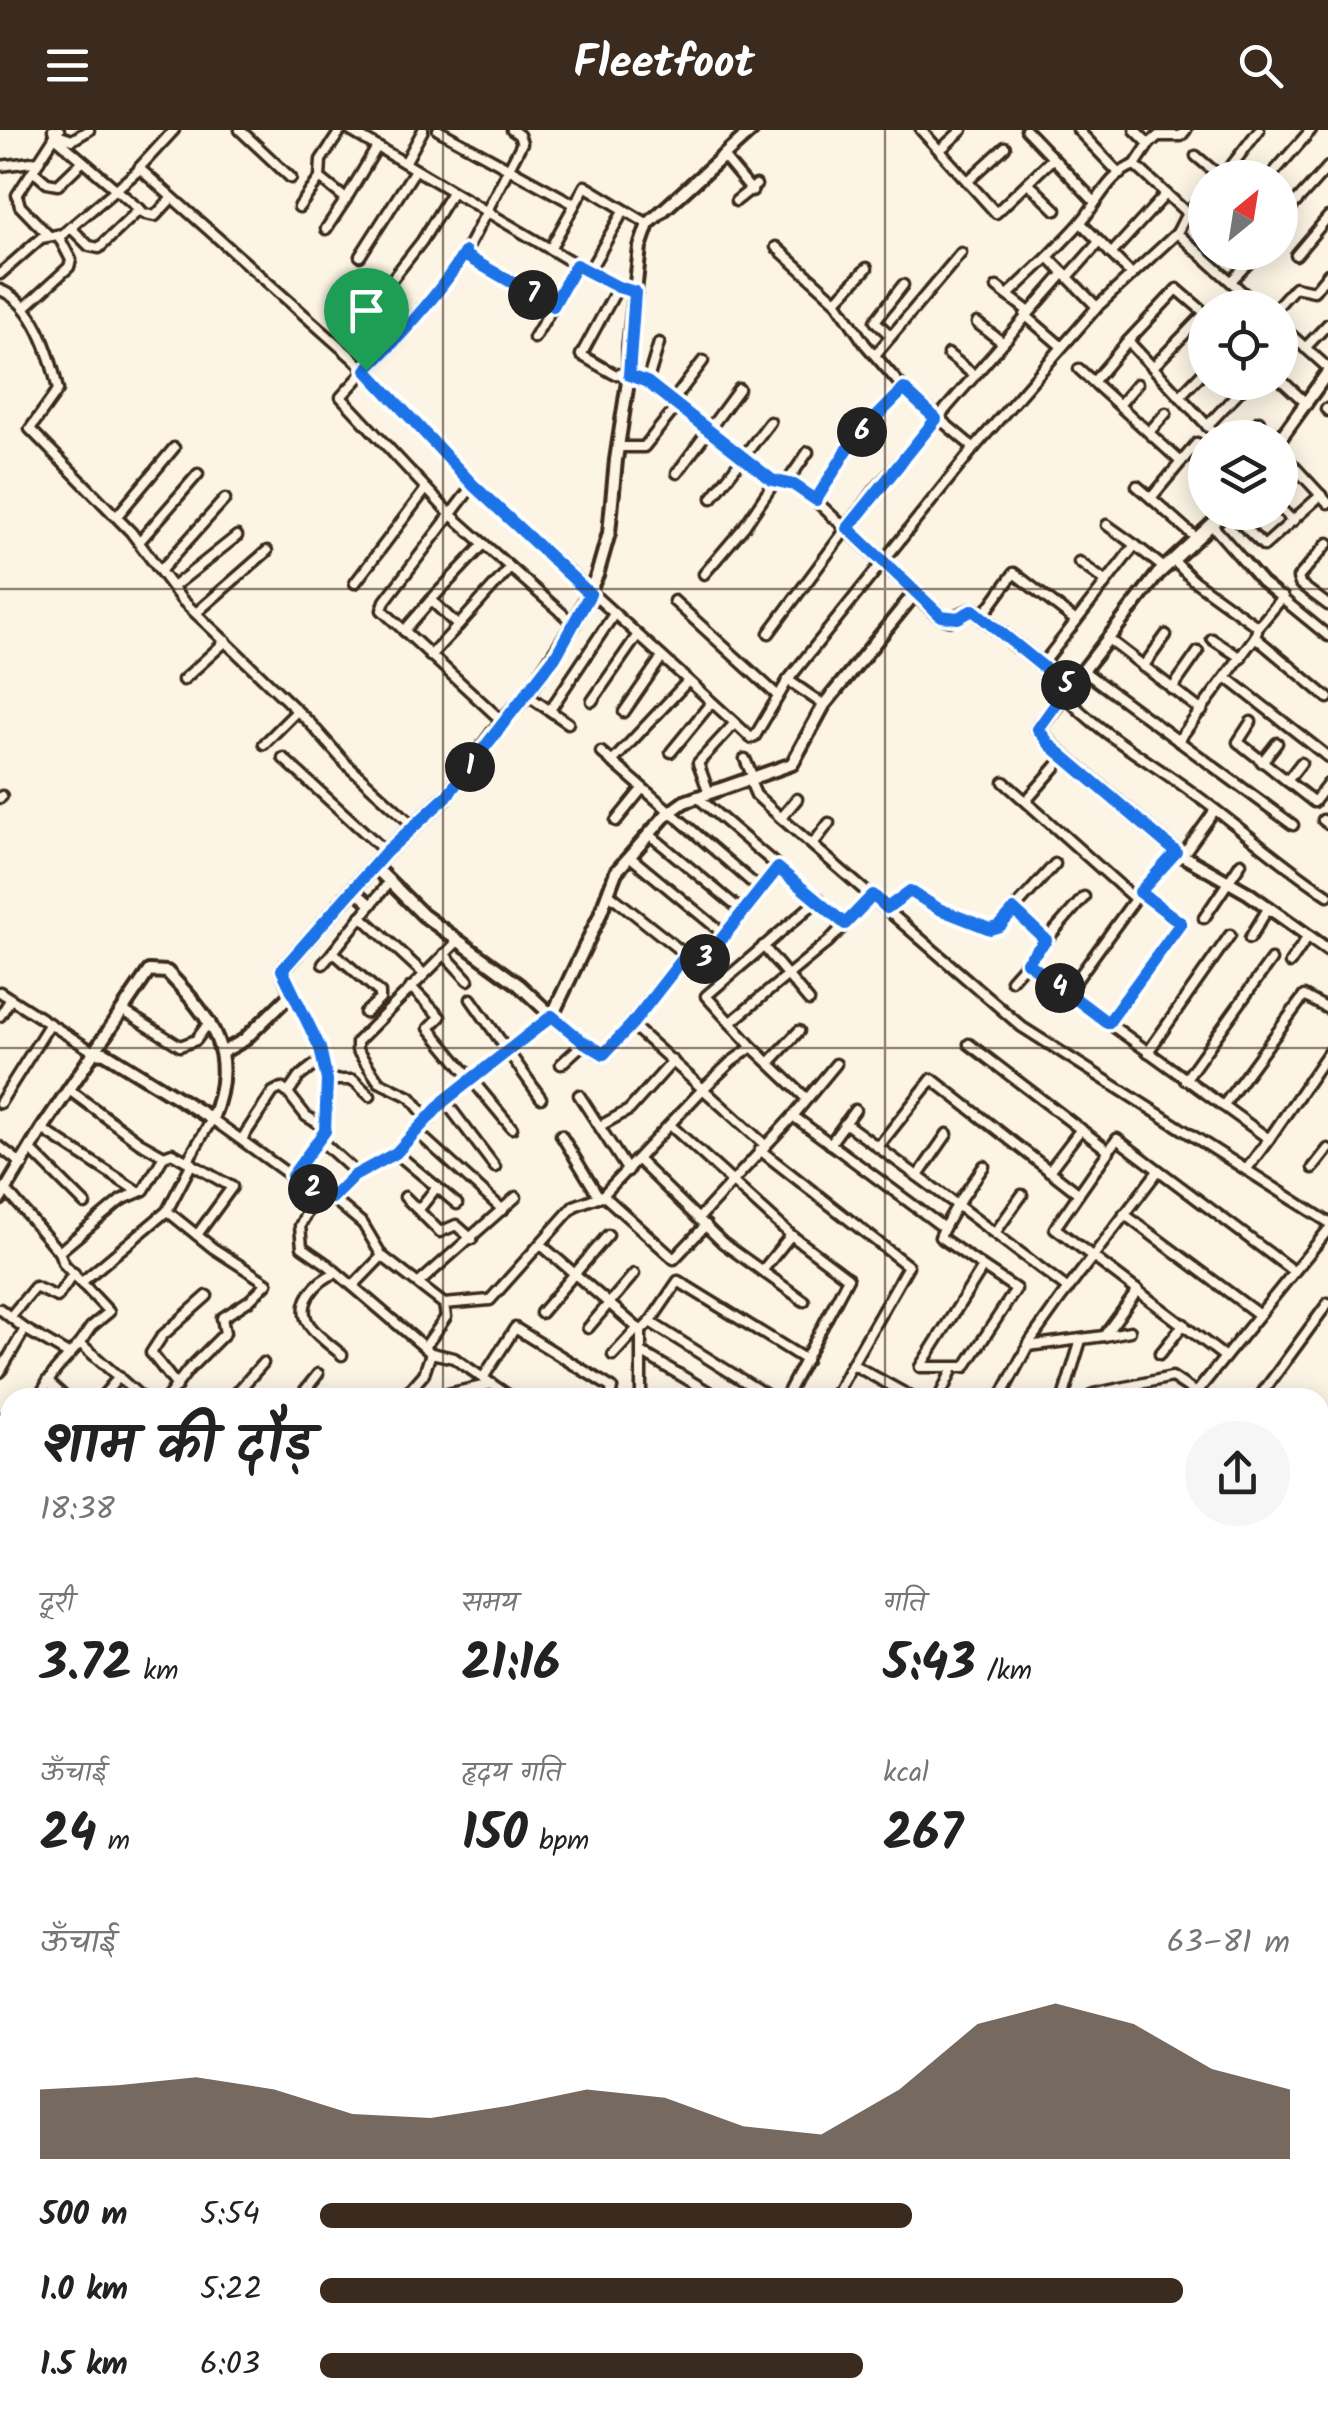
<!DOCTYPE html>
<html lang="hi">
<meta charset="utf-8">
<style>
body{margin:0;font-family:Kalam,"Playpen Sans Deva",sans-serif;background:#f6f6f6;color:#222;height:100vh;display:flex;flex-direction:column;font-size:38px;white-space:nowrap}
*{box-sizing:border-box;margin:0}
p{font-size:32px;color:#767676}
.icon{flex:none;width:55px;height:55px;fill:none;stroke:currentColor;stroke-width:2;stroke-linecap:round;stroke-linejoin:round}
.map{position:relative;flex:1;overflow:hidden}
.drawer{position:absolute;left:0px;top:1258px;width:1330px;height:1038px;display:flex;flex-direction:column;background:#fff;border-radius:30px 30px 0 0;box-shadow:0 5px 25px #0003}
.drawer>*{flex:none}
.needle{width:65px;rotate:30deg}
.tools{position:absolute;left:1188px;top:30px;display:grid;gap:20px}
.tools a{display:grid;place-items:center;width:110px;height:110px;border-radius:50%;background:#fff;box-shadow:0 5px 25px #0003;font-size:50px}
.pin{position:absolute;display:grid;place-items:center;width:85px;height:85px;color:#fff;margin:-102px -42px;border-radius:50% 50% 50% 0;rotate:-45deg;box-shadow:0 0 10px #0007}
.pin .icon{rotate:45deg}
.km{position:absolute;width:50px;height:50px;margin:-25px;border-radius:50%;background:#222;color:#fff;font-size:28px;line-height:50px;text-align:center}
.round{display:grid;place-items:center;flex:none;width:105px;height:105px;border-radius:52px;background:#f6f6f6}
.head{display:flex;align-items:center;justify-content:space-between;height:170px;padding:0 40px}
h1{font-size:55px;font-weight:700;line-height:75px}
.figures{display:grid;grid-template-columns:repeat(3,1fr);gap:15px;height:170px;padding:10px 40px}
.figures div{display:grid;align-content:center}
.figures b{font-size:50px;font-weight:700}
.figures small{font-size:28px;font-weight:400}
.figures p{font-size:28px}
.chart{height:280px;padding:20px 40px}
.chart p{display:flex;justify-content:space-between}
.chart svg{width:100%;height:180px;margin-top:10px;fill:#3b2a1e;opacity:.7}
ul{padding:0 40px;list-style:none;font-size:32px}
li{display:grid;grid-template-columns:160px 120px 1fr;align-items:center;height:75px}
li i{height:25px;border-radius:12px;background:#3b2a1e}
header{display:flex;justify-content:space-between;align-items:center;height:130px;padding:0 40px;background:#3b2a1e;color:#fff;font-size:45px;font-weight:700}
.map>svg:first-child{display:block}
</style>
<header><svg class="icon" aria-label="menu" viewBox="0 0 24 24"><path d="M4 6h16M4 12h16M4 18h16"/></svg>Fleetfoot<svg class="icon" aria-label="search" viewBox="0 0 24 24"><circle cx="10" cy="10" r="6"/><path d="M15 15l6 6"/></svg></header>
<div class="map">
<svg width="1328" height="2294" viewBox="0 0 1328 2294">
<rect width="100%" height="100%" fill="#fcf5e5"/>
<filter id="ink" filterUnits="userSpaceOnUse"><feTurbulence type="fractalNoise" baseFrequency=".01" numOctaves="2"/><feDisplacementMap in="SourceGraphic" scale="20" xChannelSelector="R" yChannelSelector="G"/><feConvolveMatrix kernelMatrix="1 2 1 2 8 2 1 2 1" color-interpolation-filters="sRGB"/></filter>
<g filter="url(#ink)">
<g fill="none" stroke-linecap="round" stroke-linejoin="round">
<defs>
<g id="street">
<polyline points="53,0 55,7 145,84 155,86 171,69"/>
<polyline points="174,0 139,38 365,239 473,355 735,593 751,608 755,606 788,550 824,575"/>
<polyline points="240,0 291,48"/>
<polyline points="341,0 321,30 320,48 346,69 377,17"/>
<polyline points="349,0 577,135 618,157 635,162"/>
<polyline points="438,0 574,74"/>
<polyline points="512,0 519,5 522,13 464,125 553,176 577,135"/>
<polyline points="921,0 996,83 1052,29"/>
<polyline points="1026,0 1094,71"/>
<polyline points="1078,0 1120,44"/>
<polyline points="1135,0 1149,14 1158,6 1181,6 1186,0"/>
<polyline points="57,5 72,10 89,0"/>
<polyline points="1149,14 1135,35 1187,83 1177,103 1260,178"/>
<polyline points="940,20 962,0"/>
<polyline points="722,25 752,61"/>
<polyline points="1196,26 1222,48 1259,0"/>
<polyline points="405,33 423,0"/>
<polyline points="0,36 39,31"/>
<polyline points="33,41 47,53 58,55 82,32"/>
<polyline points="1269,48 1311,0"/>
<polyline points="968,51 1005,17"/>
<polyline points="1028,53 1056,80"/>
<polyline points="736,71 756,55"/>
<polyline points="299,77 320,48"/>
<polyline points="1187,83 1205,66"/>
<polyline points="1280,90 1328,37"/>
<polyline points="1081,93 1132,145"/>
<polyline points="71,98 89,116 99,118 140,79"/>
<polyline points="326,99 346,69"/>
<polyline points="48,105 20,76 17,65 59,0"/>
<polyline points="776,117 836,171 865,214 904,259 853,312 815,370"/>
<polyline points="550,119 585,56 648,94"/>
<path d="M465 122C431 176 383 220 341 267L450 384 574 494"/>
<polyline points="1111,124 1165,65"/>
<polyline points="1296,125 1328,87"/>
<polyline points="360,126 415,40"/>
<polyline points="589,141 624,80"/>
<polyline points="0,144 41,108 63,104 140,39"/>
<polyline points="1068,147 1099,112"/>
<polyline points="1232,150 1259,122"/>
<polyline points="390,152 422,111 452,62"/>
<polyline points="618,157 581,225 614,244 629,245 647,253 772,350 794,355 815,370 915,463"/>
<polyline points="997,157 1028,181"/>
<path d="M0 160C35 173 51 227 58 260L30 299 131 402 181 469 310 593 347 635 415 697"/>
<polyline points="1008,165 1048,127"/>
<polyline points="836,171 867,138"/>
<polyline points="25,177 69,137 71,130 59,107"/>
<polyline points="1097,177 1177,103"/>
<polyline points="1276,178 1295,157 1314,161 1328,144"/>
<polyline points="1205,183 1177,159 1128,211 1219,308"/>
<polyline points="1025,185 1061,216"/>
<polyline points="977,193 1002,212"/>
<polyline points="1280,195 1328,238"/>
<polyline points="891,206 875,191 903,155"/>
<polyline points="534,208 553,176"/>
<polyline points="1305,218 1328,194"/>
<polyline points="876,224 961,123"/>
<polyline points="948,224 974,245"/>
<polyline points="1153,237 1205,183"/>
<polyline points="1079,239 1181,332 1151,368 1196,408"/>
<polyline points="1280,249 1307,274"/>
<polyline points="1094,251 1128,211"/>
<polyline points="647,253 659,213"/>
<polyline points="904,259 974,318"/>
<polyline points="1180,266 1205,240"/>
<polyline points="672,272 703,231"/>
<polyline points="1120,274 1137,254"/>
<polyline points="1326,279 1328,281"/>
<polyline points="1207,296 1248,252"/>
<polyline points="1150,301 1166,283"/>
<polyline points="1244,308 1259,291"/>
<polyline points="618,317 644,317 677,276"/>
<polyline points="1280,321 1328,373"/>
<polyline points="1181,332 1197,313"/>
<polyline points="677,343 739,259"/>
<polyline points="787,352 808,322"/>
<polyline points="473,355 385,471 382,480 502,591"/>
<polyline points="1137,356 1151,368"/>
<polyline points="712,368 770,292"/>
<polyline points="1280,378 1293,391"/>
<polyline points="1229,382 1264,416 1321,365"/>
<polyline points="117,386 174,318"/>
<polyline points="1211,394 1262,452 1328,506"/>
<polyline points="1107,395 1135,415"/>
<polyline points="139,412 198,344"/>
<polyline points="1328,413 1298,448 1300,454 1328,475"/>
<polyline points="484,414 431,470 458,496 510,438"/>
<polyline points="1173,430 1193,450 1258,497 1255,507 1328,568"/>
<polyline points="1079,432 1106,452"/>
<polyline points="161,440 225,369"/>
<polyline points="704,444 744,397 775,351"/>
<polyline points="355,453 426,359"/>
<polyline points="173,457 237,406"/>
<polyline points="674,471 777,565"/>
<polyline points="196,483 267,421"/>
<polyline points="982,487 1014,443 1076,491"/>
<polyline points="1258,497 1283,467"/>
<polyline points="404,501 431,470"/>
<polyline points="769,503 875,360 1064,143"/>
<polyline points="1107,508 1202,581"/>
<polyline points="1212,509 1241,528"/>
<polyline points="430,526 458,496"/>
<polyline points="1042,535 1135,415 1164,438"/>
<polyline points="1143,537 1166,505"/>
<polyline points="1082,540 1293,695"/>
<polyline points="1226,547 1328,627"/>
<polyline points="183,550 226,511"/>
<path d="M788 550 974 318 1097 177 1048 127C1059 115 1071 104 1081 92 1097 74 1109 43 1135 35"/>
<polyline points="1172,559 1198,522"/>
<path d="M1062 563C1097 601 1138 624 1179 653 1230 688 1276 731 1328 765"/>
<polyline points="527,565 568,593"/>
<polyline points="592,571 637,506"/>
<polyline points="550,580 614,484"/>
<polyline points="624,582 662,527"/>
<polyline points="1251,592 1238,612 1314,672 1328,654"/>
<polyline points="1178,611 1255,507"/>
<polyline points="264,614 297,581"/>
<polyline points="601,622 761,760"/>
<polyline points="671,622 711,573"/>
<polyline points="283,628 386,722"/>
<polyline points="745,629 754,650"/>
<polyline points="612,632 688,551"/>
<polyline points="1262,632 1277,613"/>
<polyline points="750,651 756,665 781,688 1022,897 1328,1092"/>
<polyline points="1287,651 1301,633"/>
<polyline points="1004,652 1135,769"/>
<polyline points="709,663 698,633 735,593"/>
<polyline points="697,667 845,794"/>
<polyline points="0,668 2,666"/>
<polyline points="1026,671 1065,626"/>
<polyline points="781,688 797,669"/>
<polyline points="1323,690 1328,694"/>
<polyline points="616,691 642,659"/>
<polyline points="649,704 743,782"/>
<polyline points="813,714 829,693"/>
<polyline points="1176,722 1135,769 1067,863 1269,1009 1246,1040"/>
<polyline points="1183,725 1215,680"/>
<polyline points="629,726 725,805"/>
<polyline points="353,759 371,775"/>
<polyline points="887,778 910,761 939,779 990,799 999,796 1055,734"/>
<polyline points="1014,780 1047,810"/>
<polyline points="361,786 424,844"/>
<polyline points="1204,788 1241,733"/>
<polyline points="1250,808 1269,777"/>
<polyline points="763,816 809,871"/>
<polyline points="444,824 468,850"/>
<polyline points="686,825 699,836 778,738"/>
<polyline points="1290,833 1307,808"/>
<polyline points="323,834 333,822"/>
<polyline points="1011,850 1027,832"/>
<polyline points="411,857 440,887 429,898 512,998"/>
<polyline points="0,862 94,922"/>
<polyline points="292,863 320,918 327,950 325,1001 293,1046"/>
<polyline points="1067,863 1027,832 1084,767"/>
<polyline points="471,869 541,968"/>
<polyline points="122,880 180,916 196,910 210,891"/>
<polyline points="365,883 380,869 380,863 333,822 390,751"/>
<polyline points="0,886 10,870"/>
<polyline points="730,893 828,812 873,765"/>
<polyline points="1107,893 1181,793 1140,762"/>
<polyline points="632,895 765,1015"/>
<polyline points="969,914 1109,1021"/>
<polyline points="752,917 706,866 819,769"/>
<polyline points="1148,922 1230,805"/>
<polyline points="769,933 799,901"/>
<polyline points="561,934 584,913"/>
<polyline points="327,950 353,950 370,966"/>
<polyline points="1185,950 1271,830"/>
<polyline points="68,959 139,1012 164,1026 172,1023 232,1057 197,1105"/>
<polyline points="288,963 306,986 324,997"/>
<polyline points="579,965 628,1041"/>
<polyline points="807,969 836,934"/>
<polyline points="445,971 495,1037"/>
<polyline points="0,973 49,895"/>
<polyline points="1223,976 1304,866 1328,879"/>
<polyline points="429,990 410,967 379,952 357,920 357,912 458,811"/>
<polyline points="845,993 957,1075 984,1036"/>
<polyline points="670,995 791,1105 848,1148 785,1268"/>
<polyline points="600,996 629,980 673,931"/>
<polyline points="42,999 137,1061"/>
<polyline points="417,1002 503,1080"/>
<polyline points="561,1005 599,1067"/>
<polyline points="242,1009 273,962 281,958 288,963 299,947 321,930"/>
<polyline points="319,1009 352,1039 354,1046"/>
<polyline points="1269,1009 1328,923"/>
<polyline points="830,1014 855,980"/>
<polyline points="0,1017 23,1035"/>
<polyline points="878,1017 932,949 1078,1063"/>
<polyline points="31,1020 85,1074"/>
<polyline points="760,1020 908,1136 852,1234"/>
<polyline points="396,1023 457,1074"/>
<polyline points="188,1030 212,989 305,1056 332,1068 363,1094 382,1126 444,1174 446,1187 425,1217"/>
<polyline points="639,1031 723,1113 804,1171"/>
<polyline points="1313,1038 1328,1019"/>
<polyline points="1049,1041 1081,999"/>
<polyline points="918,1046 947,1004"/>
<polyline points="7,1061 59,1122"/>
<polyline points="317,1061 300,1096 302,1117 328,1135 431,1223 454,1228 512,1268"/>
<polyline points="603,1065 674,1129 706,1095"/>
<polyline points="405,1067 440,1102 456,1095 472,1109"/>
<polyline points="332,1068 354,1046 396,1023 445,971 552,886 597,922 604,924 608,921 686,825 608,763"/>
<polyline points="420,1078 436,1058"/>
<polyline points="167,1081 213,1118 267,1153 250,1170 222,1188 225,1203 188,1240 167,1268"/>
<polyline points="1124,1084 1258,1184"/>
<polyline points="699,1088 793,986"/>
<polyline points="944,1098 940,1107 983,1137 920,1237 965,1237 1016,1159 983,1137"/>
<polyline points="995,1103 1022,1065"/>
<polyline points="762,1141 791,1105"/>
<path d="M336 1143C317 1150 294 1174 310 1196 318 1207 332 1216 342 1225"/>
<polyline points="83,1151 167,1081 192,1033"/>
<polyline points="419,1153 516,1067"/>
<polyline points="353,1156 382,1126"/>
<polyline points="444,1174 490,1170 540,1114"/>
<polyline points="0,1179 25,1199 68,1224"/>
<polyline points="541,1183 608,1105"/>
<polyline points="10,1187 35,1157 57,1167 74,1143"/>
<polyline points="650,1192 678,1151 806,1230"/>
<polyline points="588,1198 634,1144"/>
<polyline points="641,1201 540,1114 574,1076 603,1065 703,959 731,932 752,917 807,969 793,986 944,1098 957,1075 1068,1159"/>
<polyline points="1104,1206 1130,1201"/>
<polyline points="1028,1216 1104,1206 1138,1160"/>
<polyline points="643,1223 719,1268"/>
<polyline points="1160,1224 1184,1194"/>
<polyline points="613,1225 638,1198"/>
<polyline points="1225,1227 1055,1098 1117,1009 1293,1141"/>
<polyline points="0,1242 25,1199"/>
<polyline points="483,1248 515,1198 612,1258 610,1268"/>
<polyline points="47,1251 66,1268"/>
<polyline points="177,1256 151,1223 162,1206 207,1166"/>
<polyline points="1093,1264 1172,1247 1196,1263"/>
<polyline points="38,1268 55,1241 80,1213"/>
<polyline points="101,1268 119,1247"/>
<polyline points="142,1268 80,1213 91,1197 109,1182 64,1134 59,1122 121,1070 144,1060 164,1026"/>
<polyline points="232,1268 263,1233"/>
<polyline points="299,1268 318,1244"/>
<polyline points="403,1268 424,1244 431,1223"/>
<polyline points="429,1268 492,1254"/>
<polyline points="641,1268 641,1201 650,1192 771,1268"/>
<polyline points="834,1268 852,1234 913,1268"/>
<polyline points="939,1268 953,1238"/>
<polyline points="1000,1268 1031,1210 1061,1168 1158,1041"/>
<polyline points="1063,1268 1081,1210"/>
<polyline points="1198,1268 1196,1263 1328,1100"/>
<polyline points="1267,1268 1263,1262 1328,1173"/>
<polyline points="0,1288 10,1293"/>
<polyline points="0,1393 10,1380"/>
<polyline points="1320,1412 1328,1399"/>
<polyline points="0,1428 10,1425"/>
<polyline points="1320,1459 1328,1465"/>
<polyline points="1320,1519 1328,1525"/>
<polyline points="1320,1573 1328,1578"/>
<polyline points="0,1647 10,1661"/>
<polyline points="1320,1687 1328,1693"/>
<polyline points="0,1700 10,1692"/>
<polyline points="1320,1746 1327,1754 1320,1764"/>
<polyline points="0,1762 10,1751"/>
<polyline points="0,1802 10,1790"/>
<polyline points="0,1859 10,1847"/>
<polyline points="1320,1868 1328,1875"/>
<polyline points="1320,1912 1328,1918"/>
<polyline points="0,1926 10,1915"/>
<polyline points="1320,1985 1328,1976"/>
<polyline points="0,1993 10,1982"/>
<polyline points="1320,1998 1328,2005"/>
<polyline points="0,2064 10,2053"/>
<polyline points="1320,2070 1328,2077"/>
<polyline points="0,2076 10,2085"/>
<polyline points="1321,2100 1328,2090"/>
<polyline points="0,2125 10,2115"/>
<polyline points="0,2200 10,2190"/>
<polyline points="0,2201 10,2211"/>
<polyline points="0,2266 10,2256"/>
<polyline points="167,2285 172,2294"/>
<polyline points="304,2285 314,2294"/>
<polyline points="793,2285 803,2294"/>
<polyline points="911,2285 917,2294"/>
<polyline points="1054,2285 1064,2294"/>
<polyline points="124,2286 126,2285"/>
<polyline points="26,2294 27,2285"/>
<polyline points="189,2294 203,2285"/>
<polyline points="359,2294 367,2285"/>
<polyline points="960,2294 969,2285"/>
<polyline points="1136,2294 1143,2285"/>
</g>
<g id="secondary">
<polyline points="1280,309 1328,242"/>
<polyline points="1225,382 1158,444 1038,599 1051,615 1176,722 1248,763 1328,820"/>
<polyline points="374,736 423,785 519,855 552,886 599,787 616,742 666,685 684,672 792,634 824,575 915,463 941,486 950,489 973,480 1068,557"/>
<polyline points="223,922 244,910 292,863 282,840 386,722 446,667 502,591 527,565 574,494 597,445 609,403 616,330 629,245 629,216 640,117 648,94 752,0"/>
<path d="M0 1069 42 999 149 841 167 842C212 889 239 922 212 989L105 923 94 922"/>
<polyline points="1320,1287 1328,1286"/>
<polyline points="1320,1333 1328,1331"/>
<polyline points="0,1545 10,1543"/>
<polyline points="0,1593 10,1591"/>
<polyline points="1320,1822 1328,1821"/>
<polyline points="570,2294 578,2285"/>
</g>
<g id="highway">
<polyline points="1320,1303 1328,1302"/>
<polyline points="1320,1317 1328,1315"/>
<polyline points="0,1563 10,1561"/>
<polyline points="0,1578 10,1576"/>
</g>
</defs>
<!-- street casing -->
<use href="#street" stroke="#3b2a1e" stroke-width="15"/>
<!-- secondary casing -->
<use href="#secondary" stroke="#3b2a1e" stroke-width="18"/>
<!-- highway casing -->
<use href="#highway" stroke="#3b2a1e" stroke-width="21"/>
<!-- street -->
<use href="#street" stroke="#fcf5e5" stroke-width="8"/>
<!-- secondary -->
<use href="#secondary" stroke="#fcf5e5" stroke-width="10"/>
<!-- highway -->
<use href="#highway" stroke="#fcf5e5" stroke-width="14"/>
</g>
</g>
<g fill="none" stroke-linecap="round" stroke-linejoin="round" filter="url(#ink)">
<defs>
<path id="route" d="M465 122 464 125 553 176 576 135 618 157 635 162 629 245 647 252 772 350 794 355 816 370 852 312 904 259 936 289 848 398 941 486 958 488 973 480 1068 557 1038 599 1050 615 1176 722 1140 762 1181 793 1108 893 1027 832 1046 810 1014 780 1000 796 990 799 939 779 910 761 887 778 873 765 845 794 778 738 700 836 686 825 632 894 604 924 582 911 552 886 444 971 396 1023 354 1046 332 1068 292 1046 325 1001 327 950 320 918 282 840 386 722 446 667 557 524 590 464 473 355 366 240C402 205 439 165 465 122Z"/>
</defs>
<!-- route casing -->
<use href="#route" stroke="#fff" stroke-width="20"/>
<!-- route -->
<use href="#route" stroke="#1a73e8" stroke-width="12"/>
</g>
<!-- grid -->
<path fill="none" stroke="#3b2a1e" stroke-width="2.5" stroke-opacity="0.55" d="M443 0V1268M885 0V1268M0 459H1328M0 918H1328M0 1376H10M1320 1376H1328M0 1835H10M1320 1835H1328M443 2285V2294M885 2285V2294"/>
</svg>
<div class="tools">
<a><svg class="needle" viewBox="-14 -14 28 28"><path d="M0-13l5 13h-10z" fill="#e53935"/><path d="M0 13l5-13h-10z" fill="#767676"/></svg></a>
<a><svg class="icon" aria-label="locate" viewBox="0 0 24 24"><circle cx="12" cy="12" r="6"/><path d="M12 2v4M12 18v4M2 12h4M18 12h4"/></svg></a>
<a><svg class="icon" aria-label="layers" viewBox="0 0 24 24"><path d="M12 4l9 5-9 5-9-5zM3 14l9 5 9-5"/></svg></a>
</div>
<div class="pin" style="left:366px;top:240px;background:#1e9e55"><svg class="icon" aria-label="arrive" viewBox="0 0 24 24"><path d="M6 21V4h12l-3 4 3 4H6"/></svg></div>
<b class="km" style="left:470px;top:637px">1</b>
<b class="km" style="left:313px;top:1059px">2</b>
<b class="km" style="left:705px;top:829px">3</b>
<b class="km" style="left:1060px;top:858px">4</b>
<b class="km" style="left:1066px;top:555px">5</b>
<b class="km" style="left:862px;top:302px">6</b>
<b class="km" style="left:533px;top:165px">7</b>
<section class="drawer">
<div class="head"><div><h1>शाम की दौड़</h1><p>18:38</p></div><a class="round"><svg class="icon" aria-label="share" viewBox="0 0 24 24"><path d="M12 15V3M7 8l5-5 5 5M5 13v7h14v-7"/></svg></a></div>
<div class="figures">
<div><p>दूरी</p><b>3.72<small> km</small></b></div>
<div><p>समय</p><b>21:16</b></div>
<div><p>गति</p><b>5:43<small> /km</small></b></div>
</div>
<div class="figures">
<div><p>ऊँचाई</p><b>24<small> m</small></b></div>
<div><p>हृदय गति</p><b>150<small> bpm</small></b></div>
<div><p>kcal</p><b>267</b></div>
</div>
<div class="chart"><p><span>ऊँचाई</span>63–81 m</p>
<svg viewBox="0 0 160 44" preserveAspectRatio="none"><path d="M0 44V27L10 26L20 24L30 27L40 33L50 34L60 31L70 27L80 29L90 36L100 38L110 27L120 11L130 6L140 11L150 22L160 27V44z"/></svg>
</div>
<ul>
<li><b>500 m</b>5:54<i style="width:61%"></i></li>
<li><b>1.0 km</b>5:22<i style="width:89%"></i></li>
<li><b>1.5 km</b>6:03<i style="width:56%"></i></li>
</ul>
</section>
</div>
